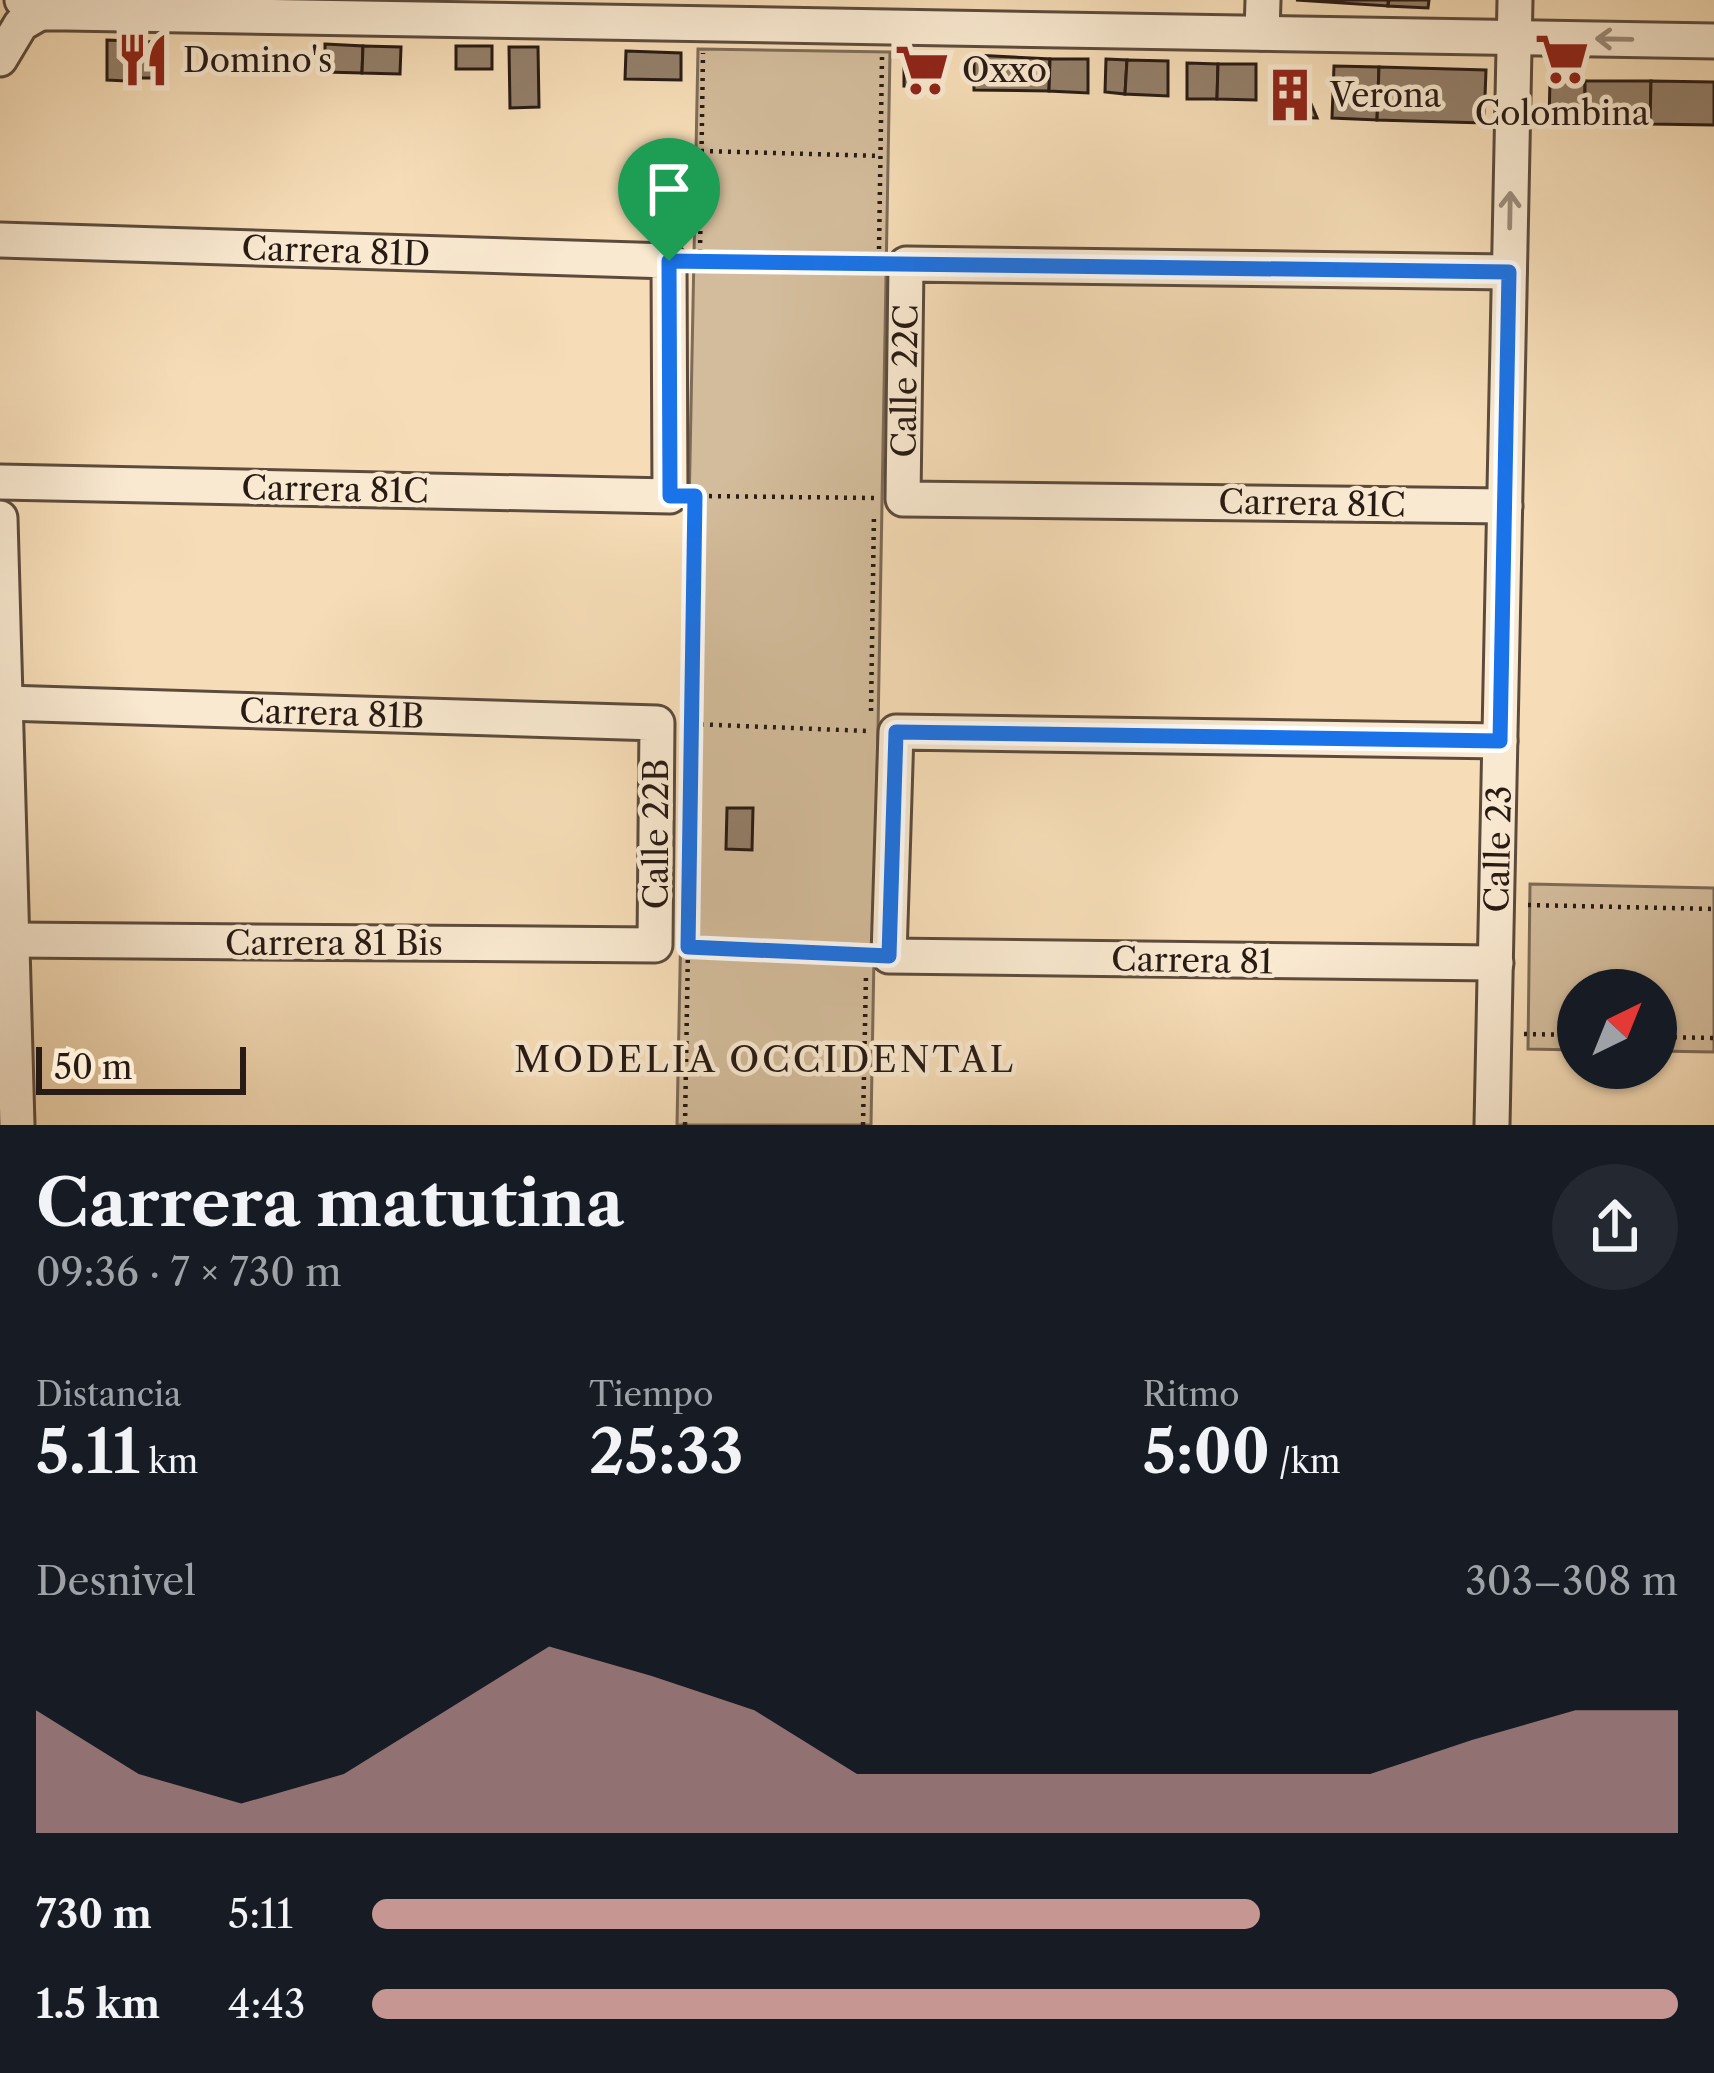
<!DOCTYPE html>
<html lang="es">
<meta charset="utf-8">
<style>
body{margin:0;font-family:"Libre Caslon Text",serif;background:#242831;color:#f1f3f6;height:100vh;display:flex;flex-direction:column;font-size:45px;white-space:nowrap}
*{box-sizing:border-box;margin:0}
p{font-size:39px;color:#9ea1a6}
.icon{flex:none;width:66px;height:66px;fill:none;stroke:currentColor;stroke-width:2;stroke-linecap:round;stroke-linejoin:round}
.map{position:relative;height:1125px;overflow:hidden}
.sheet{display:flex;flex-direction:column;background:#171b24;flex:1}
.sheet>*{flex:none}
.needle{width:78px;rotate:43deg}
.fabs{position:absolute;left:1557px;top:969px;display:grid;gap:24px}
.fabs a{display:grid;place-items:center;width:120px;height:120px;border-radius:50%;background:#171b24;box-shadow:0 3px 9px #0004;font-size:60px}
.scale{position:absolute;left:36px;bottom:30px;width:210px;box-sizing:border-box;padding-left:12px;border:6px solid #281a14;border-top:0;font-size:33px;line-height:42px;white-space:nowrap;color:#281a14;-webkit-text-stroke:9px #f9e9d0;paint-order:stroke}
.pin{position:absolute;display:grid;place-items:center;width:102px;height:102px;color:#fff;margin:-123px -51px;border-radius:50% 50% 50% 0;rotate:-45deg;box-shadow:0 0 12px #0007}
.pin .icon{rotate:45deg}
.round{display:grid;place-items:center;flex:none;width:126px;height:126px;border-radius:63px;background:#242831}
.overview{display:flex;align-items:center;justify-content:space-between;height:204px;padding:0 36px}
h1{font-size:66px;font-weight:700;line-height:90px}
.stats{display:grid;grid-template-columns:repeat(3,1fr);gap:18px;height:204px;padding:12px 36px}
.stats div{display:grid;align-content:center}
.stats b{font-size:60px;font-weight:700}
.stats small{font-size:33px;font-weight:400}
.stats p{font-size:33px}
.chart{height:336px;padding:24px 36px}
.chart p{display:flex;justify-content:space-between}
.chart svg{width:100%;height:216px;margin-top:12px;fill:#c59692;opacity:.7}
ul{padding:0 36px;list-style:none;font-size:39px}
li{display:grid;grid-template-columns:192px 144px 1fr;align-items:center;height:90px}
li i{height:30px;border-radius:15px;background:#c59692}
.map>svg:first-child{display:block}
</style>
<div class="map">
<svg width="1714" height="1125" viewBox="0 0 1714 1125">
<rect width="100%" height="100%" fill="#f6ddb7"/>
<filter id="stains"><feTurbulence type="fractalNoise" baseFrequency=".00167" numOctaves="4"/><feColorMatrix values="0 0 0 0 .2 0 0 0 0 .09 0 0 0 0 .02 0 0 0 .5 -.17"/></filter>
<radialGradient id="worn" r=".72"><stop offset=".6" stop-color="#630" stop-opacity="0"/><stop offset="1" stop-color="#630" stop-opacity=".3"/></radialGradient>
<!-- green -->
<g fill="#d3bc9b" stroke="#7e6b58" stroke-width="3">
<polygon points="698,49 890,52 871,1125 677,1125"/>
<polygon points="1530,884 1714,888 1714,1052 1656,1051 1656,990 1578,990 1578,1050 1528,1049"/>
</g>
<!-- building -->
<g fill="#937f69" stroke="#281a14" stroke-width="3">
<polygon points="1296,0 1388,0 1388,6"/>
<polygon points="1389,0 1429,0 1428,8 1388,6"/>
<polygon points="107,40 127,41 126,81 107,80"/>
<polygon points="131,41 155,42 154,78 131,78"/>
<polygon points="325,44 363,46 362,73 325,72"/>
<polygon points="363,46 401,47 400,74 362,73"/>
<rect x="456" y="46" width="36" height="23"/>
<polygon points="509,47 538,47 539,107 510,108"/>
<polygon points="626,51 681,53 681,80 625,79"/>
<polygon points="904,54 940,55 940,87 904,86"/>
<polygon points="974,55 1050,59 1049,91 974,90"/>
<polygon points="1050,59 1088,59 1088,93 1049,91"/>
<polygon points="1106,59 1127,60 1125,94 1105,92"/>
<polygon points="1127,60 1168,61 1168,96 1125,94"/>
<polygon points="1187,63 1218,64 1217,99 1187,99"/>
<polygon points="1218,64 1256,64 1256,100 1217,99"/>
<polygon points="1334,66 1379,67 1377,120 1332,118"/>
<polygon points="1379,67 1486,70 1484,123 1377,120"/>
<polygon points="1274,73 1298,73 1317,118 1273,117"/>
<polygon points="1550,80 1585,81 1585,123 1549,122"/>
<polygon points="1585,81 1651,81 1650,124 1585,123"/>
<polygon points="1651,81 1714,82 1714,125 1650,124"/>
<polygon points="727,808 753,808 752,850 726,849"/>
</g>
<g fill="none" stroke-linecap="round" stroke-linejoin="round">
<defs>
<g id="minor">
<polyline points="22,0 40,13 66,13 1714,41"/>
<polyline points="1262,33 1263,0"/>
<polyline points="0,59 21,24 40,13"/>
<path id="s1" d="M0 240 669 261 670 496 0 482"/>
<path id="s2" d="M1505 506 903 499 906 264 1509 272"/>
<polyline points="0,518 17,1125"/>
<path id="s3" d="M5 703 657 723 655 945 13 940"/>
<polyline points="1496,963 889,956 896,732 1500,741"/>
<path id="s4" d="M1492 1125 1515 0"/>
</g>
</defs>
<!-- minor casing -->
<use href="#minor" stroke="#5c4b3d" stroke-width="39"/>
<!-- path -->
<g stroke="#281a14" stroke-width="4.5" stroke-dasharray="3 6" stroke-linecap="butt">
<polyline points="701,151 881,156"/>
<polyline points="879,249 882,57"/>
<polyline points="700,252 703,53"/>
<polyline points="699,261 874,263"/>
<polyline points="700,496 875,498"/>
<polyline points="871,711 874,513"/>
<polyline points="692,724 867,731"/>
<polyline points="1528,905 1714,909"/>
<polyline points="689,912 695,515"/>
<polyline points="691,947 859,955"/>
<polyline points="1524,1034 1578,1035"/>
<polyline points="1656,1037 1714,1038"/>
<polyline points="685,1125 688,947"/>
<polyline points="863,1125 866,975"/>
</g>
<!-- minor -->
<use href="#minor" stroke="#f9e9d0" stroke-width="33"/>
</g>
<!-- one-way arrows -->
<defs><path id="oneway-shaft" d="M-6 0H5M1.5-3L5.5 0L1.5 3" fill="none" stroke-width="1.6" stroke-linecap="round" stroke-linejoin="round" transform="scale(3)"/></defs>
<g stroke="#9b8c7b">
<use href="#oneway-shaft" transform="translate(1614 39) rotate(-179)"/>
<use href="#oneway-shaft" transform="translate(1510 210) rotate(-89)"/>
</g>
<g fill="none" stroke-linecap="round" stroke-linejoin="round">
<defs>
<polygon id="route" points="669,261 1509,272 1500,741 896,732 889,956 688,947 695,496 670,496"/>
</defs>
<!-- route casing -->
<use href="#route" stroke="#fff" stroke-width="24"/>
<!-- route -->
<use href="#route" stroke="#1a73e8" stroke-width="15"/>
</g>
<!-- icons -->
<defs>
<symbol id="supermarket-bare" viewBox="-9 -9 18 18"><path d="M-6-5.5h2.5l.6 2H6L4.5 2H-2.5L-4.4-4H-6ZM-1.5 3.2a1.3 1.3 0 1 0 .1 0ZM3 3.2a1.3 1.3 0 1 0 .1 0Z" fill="#8f2418" stroke="#f9e9d0" stroke-width="2.5" paint-order="stroke"/></symbol>
<symbol id="restaurant-bare" viewBox="-9 -9 18 18"><path d="M-5-6h1v4h1v-4h1v4h1v-4h1v5L-1.5 .5V6h-2V.5L-5-1ZM5-6V6H3V1.5H1.5Q1.5-4 5-6Z" fill="#8f2418" stroke="#f9e9d0" stroke-width="2.5" paint-order="stroke"/></symbol>
<symbol id="building-bare" viewBox="-9 -9 18 18"><path d="M-4-6H4V6H1V3H-1V6H-4ZM-2.5-4.3h1.7v1.8h-1.7ZM.8-4.3h1.7v1.8H.8ZM-2.5-1h1.7V.8h-1.7ZM.8-1h1.7V.8H.8Z" fill="#8f2418" stroke="#f9e9d0" stroke-width="2.5" paint-order="stroke"/></symbol>
</defs>
<g fill-rule="evenodd">
<use href="#supermarket-bare" x="1524" y="21" width="76" height="76"/>
<use href="#restaurant-bare" x="105" y="22" width="76" height="76"/>
<use href="#supermarket-bare" x="884" y="32" width="76" height="76"/>
<use href="#building-bare" x="1252" y="57" width="76" height="76"/>
</g>
<g text-anchor="middle" stroke-width="9" stroke-linejoin="round" paint-order="stroke">
<!-- poi labels -->
<g font-size="33" fill="#281a14" stroke="#f9e9d0" text-anchor="start">
<text x="183" y="72">Domino's</text>
<text x="962" y="82">Oxxo</text>
<text x="1330" y="107">Verona</text>
<text x="1562" y="125" text-anchor="middle">Colombina</text>
</g>
<!-- street labels -->
<g font-size="33" fill="#281a14" stroke="#f9e9d0">
<text dy="12" stroke="none"><textPath href="#s1" startOffset="336">Carrera 81D</textPath></text>
<text dy="12" stroke="none"><textPath href="#s2" startOffset="720">Calle 22C</textPath></text>
<text transform="translate(335 489) rotate(1)" y="12">Carrera 81C</text>
<text transform="translate(1312 503) rotate(1)" y="12">Carrera 81C</text>
<text dy="12" stroke="none"><textPath href="#s3" startOffset="327">Carrera 81B</textPath></text>
<text transform="translate(656 834) rotate(-90)" y="12">Calle 22B</text>
<text dy="12" stroke="none"><textPath href="#s4" startOffset="276">Calle 23</textPath></text>
<text x="334" y="955">Carrera 81 Bis</text>
<text transform="translate(1192 960) rotate(1)" y="12">Carrera 81</text>
</g>
<!-- neighbourhood labels -->
<g font-size="36" letter-spacing="3" fill="#281a14" stroke="#f9e9d0">
<text x="765" y="1072">MODELIA OCCIDENTAL</text>
</g>
</g>
<rect width="100%" height="100%" filter="url(#stains)"/>
<rect width="100%" height="100%" fill="url(#worn)"/>
</svg>
<div class="fabs">
<a><svg class="needle" viewBox="-14 -14 28 28"><path d="M0-13l5 13h-10z" fill="#e53935"/><path d="M0 13l5-13h-10z" fill="#9ea1a6"/></svg></a>
</div>
<div class="scale">50 m</div>
<div class="pin" style="left:669px;top:261px;background:#1e9e55"><svg class="icon" aria-label="arrive" viewBox="0 0 24 24"><path d="M6 21V4h12l-3 4 3 4H6"/></svg></div>
</div>
<section class="sheet">
<div class="overview"><div><h1>Carrera matutina</h1><p>09:36 · 7 × 730 m</p></div><a class="round"><svg class="icon" aria-label="share" viewBox="0 0 24 24"><path d="M12 15V3M7 8l5-5 5 5M5 13v7h14v-7"/></svg></a></div>
<div class="stats">
<div><p>Distancia</p><b>5.11<small> km</small></b></div>
<div><p>Tiempo</p><b>25:33</b></div>
<div><p>Ritmo</p><b>5:00<small> /km</small></b></div>
</div>
<div class="chart"><p><span>Desnivel</span>303–308 m</p>
<svg viewBox="0 0 160 44" preserveAspectRatio="none"><path d="M0 44V19L10 32L20 38L30 32L40 19L50 6L60 12L70 19L80 32L90 32L100 32L110 32L120 32L130 32L140 25L150 19L160 19V44z"/></svg>
</div>
<ul>
<li><b>730 m</b>5:11<i style="width:68%"></i></li>
<li><b>1.5 km</b>4:43<i style="width:100%"></i></li>
</ul>
</section>
